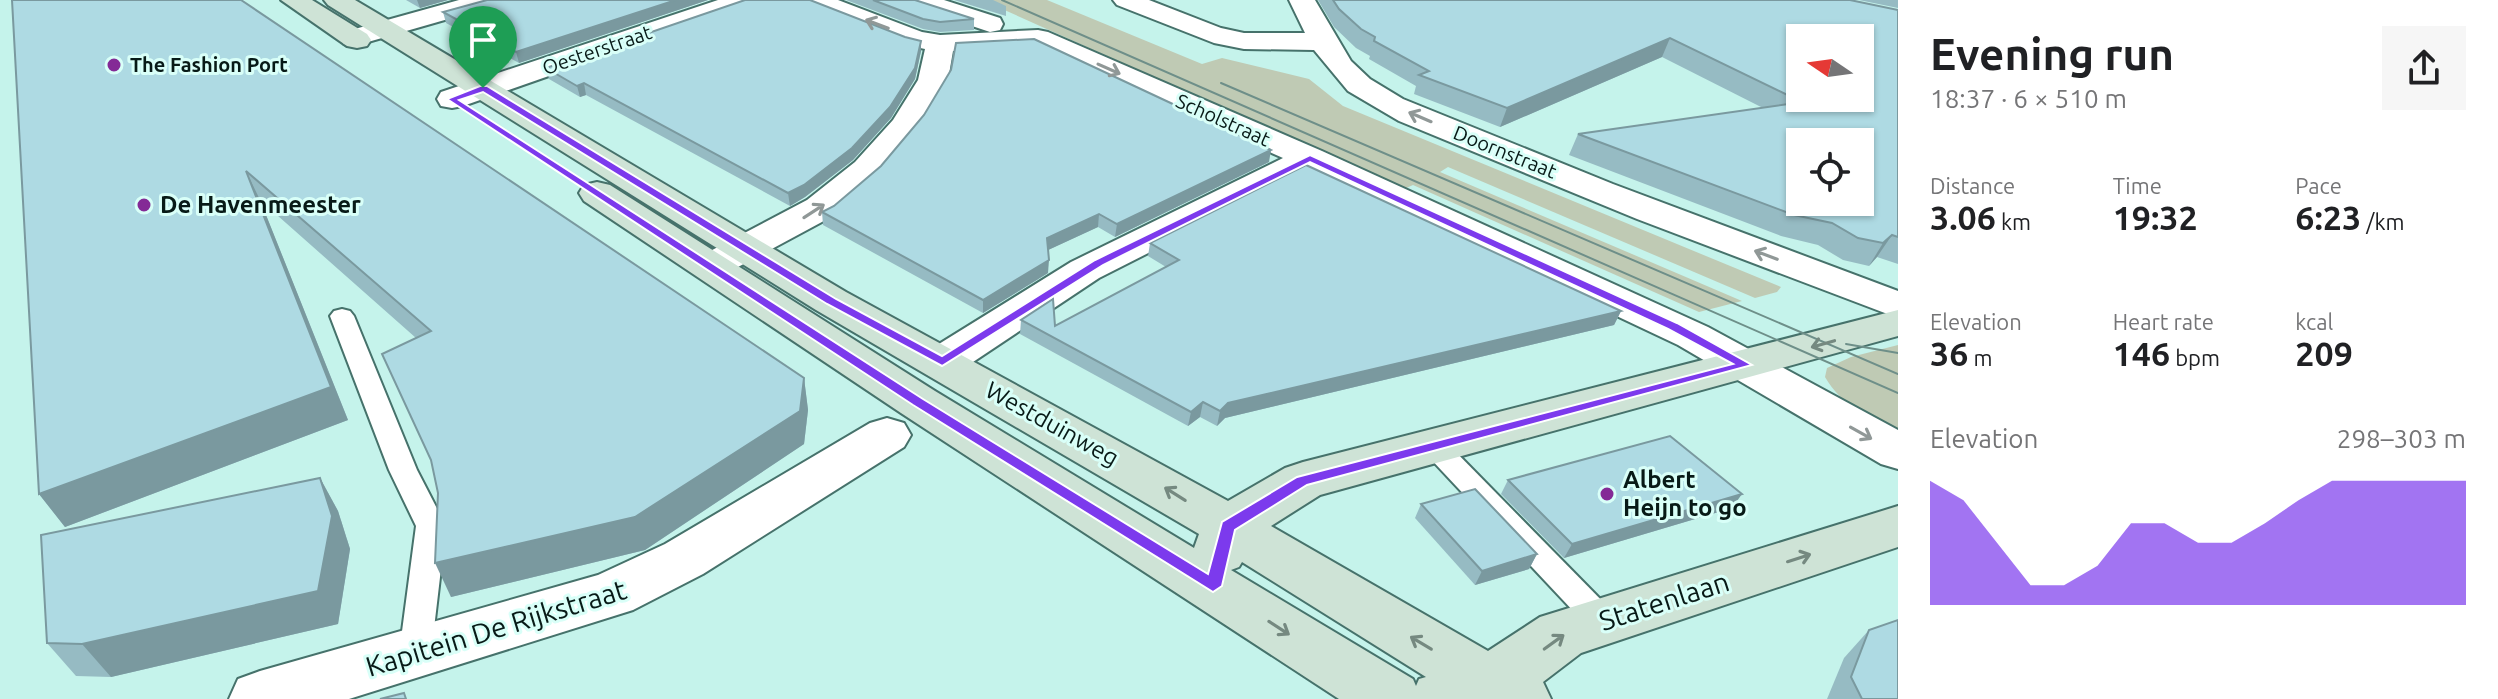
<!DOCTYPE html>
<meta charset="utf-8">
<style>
body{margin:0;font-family:Ubuntu,sans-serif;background:#f6f6f6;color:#202124;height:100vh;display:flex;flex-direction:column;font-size:30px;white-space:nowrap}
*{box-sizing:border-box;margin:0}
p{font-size:26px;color:#757577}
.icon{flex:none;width:44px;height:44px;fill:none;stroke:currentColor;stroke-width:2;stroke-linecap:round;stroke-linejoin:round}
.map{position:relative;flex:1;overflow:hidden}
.sheet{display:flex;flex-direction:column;background:#fff;width:600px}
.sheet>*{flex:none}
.needle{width:52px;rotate:283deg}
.buttons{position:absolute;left:1786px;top:24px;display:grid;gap:16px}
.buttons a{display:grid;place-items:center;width:88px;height:88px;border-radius:0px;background:#fff;box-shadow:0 2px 6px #0004;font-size:40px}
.pin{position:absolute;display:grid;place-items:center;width:68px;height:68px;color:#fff;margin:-82px -34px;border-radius:50% 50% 50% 0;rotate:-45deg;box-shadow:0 0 8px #0007}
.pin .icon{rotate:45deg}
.round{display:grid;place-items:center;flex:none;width:84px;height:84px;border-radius:0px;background:#f6f6f6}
.overview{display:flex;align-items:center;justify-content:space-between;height:136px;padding:0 32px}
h1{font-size:44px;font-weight:700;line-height:60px}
.stats{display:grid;grid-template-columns:repeat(3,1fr);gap:12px;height:136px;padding:8px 32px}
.stats div{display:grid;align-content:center}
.stats b{font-size:34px;font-weight:700}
.stats small{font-size:22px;font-weight:400}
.stats p{font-size:22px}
.chart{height:224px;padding:16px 32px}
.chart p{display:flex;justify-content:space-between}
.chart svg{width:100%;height:144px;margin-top:8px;fill:#7c3aed;opacity:.7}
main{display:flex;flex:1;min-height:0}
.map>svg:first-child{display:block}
</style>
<main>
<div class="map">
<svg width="1898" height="699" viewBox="0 0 1898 699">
<rect width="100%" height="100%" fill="#c5f3eb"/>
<!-- green -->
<g fill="#bfcab4">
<polygon points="982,0 1047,0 1202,64 1222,58 1309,79 1343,106 1781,287 1777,292 1755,298 1448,167 1440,172 1742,301 1699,312 1413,185 1404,189"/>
<path d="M1898 345V435C1870 419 1842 406 1825 377L1827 368 1851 357Z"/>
</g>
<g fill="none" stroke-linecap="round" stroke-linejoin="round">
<defs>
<g id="lane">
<polygon points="342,309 350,311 354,316 417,470 446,526 431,654 427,664 415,668 403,664 399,654 416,526 389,470 330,316 334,311"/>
<polygon points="1436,439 1445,441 1613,612 1618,621 1613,630 1602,634 1591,630 1427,455 1423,448 1427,441"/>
</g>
<g id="street">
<polygon points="459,0 501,0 497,5 354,46 344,44 340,38 344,32"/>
<polygon points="718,0 756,0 752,5 463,106 452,108 441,106 437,99 441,92"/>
<polygon points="802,0 838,0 922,32 940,35 1038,30 1048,32 1322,151 1708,327 1898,430 1898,469 1881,464 1678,345 1310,171 1099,278 958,372 942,376 926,372 920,362 926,352 1071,262 1283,158 1034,47 953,51 948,80 922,125 879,176 833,216 725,274 711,278 697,274 691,266 697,258 807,200 855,162 893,120 918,80 925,49 906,45 806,5"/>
<polygon points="905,0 944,0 1000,18 1003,24 1000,30 990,32 909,5"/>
<polygon points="1113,0 1149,0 1221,28 1244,33 1305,33 1289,0 1315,0 1351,61 1370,79 1403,99 1613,184 1898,291 1898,318 1637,219 1399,121 1348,91 1314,50 1244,49 1214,43 1117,5"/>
<polygon points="887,418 904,423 911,435 904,447 703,574 633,610 349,699 229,699 238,679 260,671 598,575 665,544 870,423"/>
</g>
<g id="secondary">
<polygon points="281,0 312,0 367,34 371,40 367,46 357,48 347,46"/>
<path d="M324 0H355L846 292 1228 501 1285 468 1303 462 1898 310V336L1320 495 1271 526 1488 651 1540 617 1898 506V547L1581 653 1543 682 1551 699H1339L901 413 584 201 579 193 584 185 597 182 610 185 935 391 1194 548 1199 534 816 310 328 5ZM1242 562 1426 677 1419 679 1416 686 1413 679 1231 570 1239 567Z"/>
</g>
</defs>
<!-- lane casing -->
<use href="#lane" stroke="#46726b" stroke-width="4"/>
<!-- street casing -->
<use href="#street" stroke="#46726b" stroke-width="4"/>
<!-- secondary casing -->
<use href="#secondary" stroke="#46726b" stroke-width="4"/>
<!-- lane -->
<use href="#lane" fill="#fff" fill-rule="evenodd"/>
<!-- street -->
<use href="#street" fill="#fff" fill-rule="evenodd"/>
<!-- secondary -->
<use href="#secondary" fill="#cee3d6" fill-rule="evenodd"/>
<!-- tram -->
<g stroke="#6e8f89" stroke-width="2">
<polyline points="1002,0 1898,393"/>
<polyline points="1221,83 1898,374"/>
<polyline points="1846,344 1898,353"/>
</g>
</g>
<!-- wall -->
<g fill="#96bbc3">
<polygon points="12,0 804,378 808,410 804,444 645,550 451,597 438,493 416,338 260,200 348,420 65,527 39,494"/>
<polygon points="406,0 448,0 420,8"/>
<polygon points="708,0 519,63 446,23 443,12"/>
<polygon points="846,0 915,0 974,19 974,30 940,32 923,29"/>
<polygon points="954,0 993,0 1006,6 1006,16"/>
<polygon points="1318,0 1850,0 1898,10 1898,264 1877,257 1869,266 1843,260 1818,245 1781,236 1569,155 1578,134 1763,108 1662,57 1500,127 1414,94 1416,86 1369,59 1370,56 1356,48 1334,27"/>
<polygon points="1859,0 1898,0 1898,8"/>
<polygon points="905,37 921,41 921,51 915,79 891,118 853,160 805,197 790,206 586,95 580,97 549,79 546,68"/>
<polygon points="924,115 1269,162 1115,237 1098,227 1048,250 1048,273 983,313 823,225 822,212 834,206 881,166"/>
<polygon points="1150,243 1621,311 1614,325 1225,418 1217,426 1200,417 1188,426 1020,334 1021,320 1055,326 1166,267 1148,256"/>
<polygon points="320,478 338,511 350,549 338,624 111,677 76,676 47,643"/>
<polygon points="1508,480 1732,508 1564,558 1501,494"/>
<polygon points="1421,504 1537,554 1529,569 1475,585 1415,518"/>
<polygon points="1869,630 1898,699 1827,699 1844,658"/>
</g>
<!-- shaded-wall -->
<g fill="#7a999f">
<polygon points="417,0 448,0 420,8"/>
<polygon points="676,0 708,0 519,63 516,52"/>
<polygon points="1670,38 1662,57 1500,127 1507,108"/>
<polygon points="921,41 921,51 915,79 891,118 853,160 805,197 790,206 788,193"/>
<polygon points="584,83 586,95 580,97 577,86"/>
<polygon points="1271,150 1269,162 1115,237 1117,224"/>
<polygon points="246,171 260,200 348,420 65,527 39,494"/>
<polygon points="1099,214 1098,227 1046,251 1047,238"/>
<polygon points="1892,235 1877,257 1869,266 1883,243"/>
<polygon points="1049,260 1048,273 983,313 983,300"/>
<polygon points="1621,311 1614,325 1225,418 1217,426 1220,411 1228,403"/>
<polygon points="804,378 808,410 804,444 645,550 451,597 435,563"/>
<polygon points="1203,402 1200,417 1188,426 1191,412"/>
<polygon points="320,478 338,511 350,549 338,624 111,677 82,644"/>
<polygon points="1742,494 1732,508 1564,558 1572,544"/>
<polygon points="1537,554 1529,569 1475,585 1482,571"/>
</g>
<!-- building -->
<g fill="#aedae3" stroke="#7a999f" stroke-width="2" fill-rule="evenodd">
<polygon points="12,0 241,0 804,378 800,411 635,517 435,563 438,493 431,460 382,354 431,331 246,171 331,387 39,494"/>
<polygon points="487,0 676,0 516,52 443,12"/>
<polygon points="745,0 810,0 905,37 921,41 915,68 890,107 852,148 804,185 788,193 584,83 577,86 546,68"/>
<polygon points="873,0 915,0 974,19 940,22 923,19"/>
<path d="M1333 0H1850L1898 10V237L1892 235 1883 243 1858 238 1832 223 1794 215 1578 134 1802 102 1670 38 1507 108 1419 75 1429 71 1374 41 1375 37 1361 29 1339 9ZM1800 38H1860V98H1800ZM1800 142H1860V202H1800Z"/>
<polygon points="1034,39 1271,150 1117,224 1099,214 1047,238 1049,260 983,300 822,212 834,206 881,166 924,115 951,70 956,43"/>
<polygon points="1306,165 1621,311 1228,403 1220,411 1203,402 1191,412 1021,320 1053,299 1055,326 1179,260 1150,243"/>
<polygon points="1670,436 1742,494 1572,544 1508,480"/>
<polygon points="320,478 332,516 318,591 82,644 47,643 41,535"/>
<polygon points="1475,489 1537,554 1482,571 1421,504"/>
<polygon points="1898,620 1898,699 1862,699 1851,677 1869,630"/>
<polygon points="404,693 406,699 380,699"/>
</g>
<!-- one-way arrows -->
<defs><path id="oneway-shaft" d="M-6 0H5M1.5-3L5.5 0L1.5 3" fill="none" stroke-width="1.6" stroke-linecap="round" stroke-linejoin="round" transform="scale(2)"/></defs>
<g stroke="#909897">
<use href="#oneway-shaft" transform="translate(877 24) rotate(-159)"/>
<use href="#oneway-shaft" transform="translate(1109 69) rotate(24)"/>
<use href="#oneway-shaft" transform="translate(1420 117) rotate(-157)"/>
<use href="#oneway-shaft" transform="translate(814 211) rotate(-33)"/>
<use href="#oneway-shaft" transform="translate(1766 255) rotate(-159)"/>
<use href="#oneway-shaft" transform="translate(1861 433) rotate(29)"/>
</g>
<g stroke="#758980">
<use href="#oneway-shaft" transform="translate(1823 344) rotate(164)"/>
<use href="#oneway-shaft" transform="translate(1175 494) rotate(-148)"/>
<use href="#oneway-shaft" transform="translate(1799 558) rotate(-18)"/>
<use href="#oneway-shaft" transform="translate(1279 628) rotate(33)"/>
<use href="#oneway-shaft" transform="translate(1554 642) rotate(-36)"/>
<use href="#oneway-shaft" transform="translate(1421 643) rotate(-149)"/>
</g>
<!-- route -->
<path fill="#7c3aed" stroke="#fff" stroke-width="2" fill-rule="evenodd" d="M480 86H487L836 299 942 356 1095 260 1310 155 1677 323 1752 365 1307 485 1235 530 1222 586 1213 592 913 405 447 99ZM483 92 827 304 942 366 1103 265 1310 162 1668 329 1733 364 1297 477 1222 522 1208 574 923 399 459 100Z"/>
<!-- markers -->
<g fill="#842a96" stroke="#d9fff8" stroke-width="3">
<circle cx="114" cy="65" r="8"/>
<circle cx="144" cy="205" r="8"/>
<circle cx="1607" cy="494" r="8"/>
</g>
<g text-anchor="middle" stroke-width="6" stroke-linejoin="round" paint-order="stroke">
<!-- far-street labels -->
<g font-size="20" fill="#081a17" stroke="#d9fff8">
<text transform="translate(597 50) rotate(-19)" y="7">Oesterstraat</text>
<text transform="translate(1223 120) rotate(24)" y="7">Scholstraat</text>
<text transform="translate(1505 152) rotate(22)" y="7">Doornstraat</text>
</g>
<!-- far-poi labels -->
<g font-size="20" font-weight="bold" fill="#081a17" stroke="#d9fff8" text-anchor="start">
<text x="130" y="72">The Fashion Port</text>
</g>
<!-- poi labels -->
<g font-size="24" font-weight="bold" fill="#081a17" stroke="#d9fff8" text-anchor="start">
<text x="160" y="213">De Havenmeester</text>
<text x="1623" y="488">Albert<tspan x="1623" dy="28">Heijn to go</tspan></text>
</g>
<!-- street labels -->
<g font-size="24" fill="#081a17" stroke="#d9fff8">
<text transform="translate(1052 424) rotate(29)" y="8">Westduinweg</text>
</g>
<!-- near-street labels -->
<g font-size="28" fill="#081a17" stroke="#d9fff8">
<text transform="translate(1664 601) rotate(-18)" y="10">Statenlaan</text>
<text transform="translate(496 628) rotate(-17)" y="10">Kapitein De Rijkstraat</text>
</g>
</g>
</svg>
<div class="buttons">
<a><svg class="needle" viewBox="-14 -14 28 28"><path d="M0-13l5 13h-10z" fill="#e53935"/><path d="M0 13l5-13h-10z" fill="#757577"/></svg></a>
<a><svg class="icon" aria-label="locate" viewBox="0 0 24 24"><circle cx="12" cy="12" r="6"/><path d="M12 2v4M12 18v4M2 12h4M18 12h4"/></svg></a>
</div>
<div class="pin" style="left:483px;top:88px;background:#1e9e55"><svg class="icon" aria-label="arrive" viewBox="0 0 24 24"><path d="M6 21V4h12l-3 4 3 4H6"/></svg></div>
</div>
<section class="sheet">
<div class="overview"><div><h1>Evening run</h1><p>18:37 · 6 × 510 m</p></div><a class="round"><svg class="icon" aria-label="share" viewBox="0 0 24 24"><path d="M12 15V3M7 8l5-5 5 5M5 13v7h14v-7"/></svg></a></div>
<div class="stats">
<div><p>Distance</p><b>3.06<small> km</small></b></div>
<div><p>Time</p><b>19:32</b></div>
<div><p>Pace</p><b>6:23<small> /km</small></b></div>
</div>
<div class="stats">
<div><p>Elevation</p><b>36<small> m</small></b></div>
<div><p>Heart rate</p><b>146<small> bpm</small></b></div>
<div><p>kcal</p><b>209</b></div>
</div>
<div class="chart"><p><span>Elevation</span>298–303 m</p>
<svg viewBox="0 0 160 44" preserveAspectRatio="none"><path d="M0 44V6L10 12L20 25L30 38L40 38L50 32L60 19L70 19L80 25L90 25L100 19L110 12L120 6L130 6L140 6L150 6L160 6V44z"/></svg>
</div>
</section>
</main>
